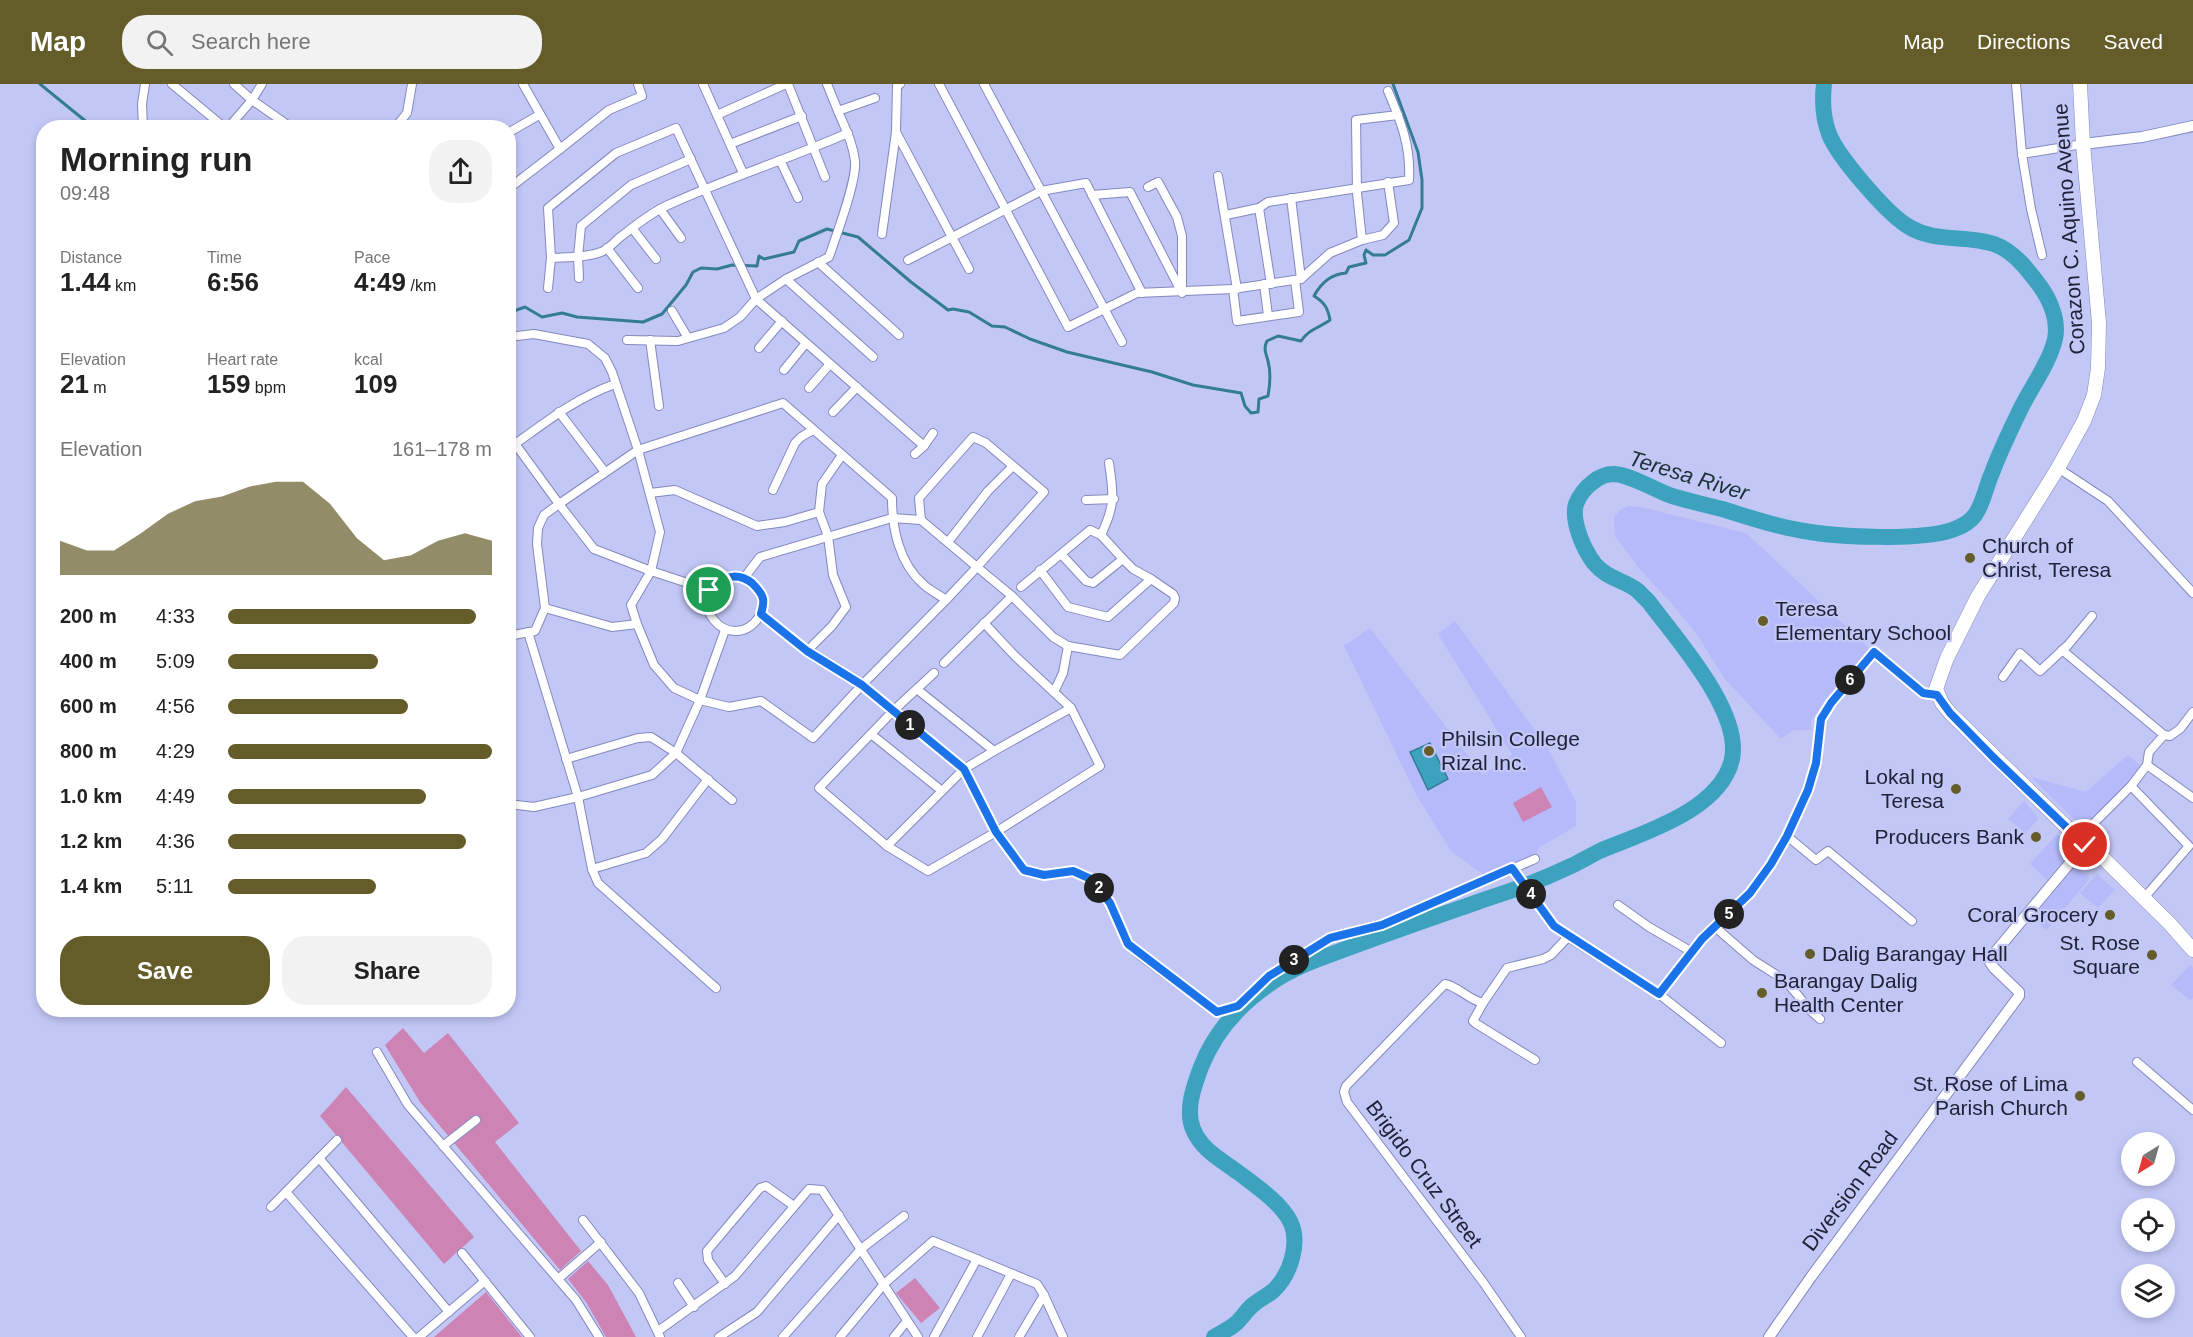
<!DOCTYPE html>
<meta charset="utf-8">
<style>
body{margin:0;font-family:Helvetica,sans-serif;background:#f2f2f2;color:#222;height:100vh;display:flex;flex-direction:column;font-size:22px;white-space:nowrap}
*{box-sizing:border-box;margin:0}
p{font-size:20px;color:#767676}
.icon{flex:none;width:33px;height:33px;fill:none;stroke:currentColor;stroke-width:2;stroke-linecap:round;stroke-linejoin:round}
.map{position:relative;flex:1;overflow:hidden}
.drawer{position:absolute;left:36px;top:36px;width:480px;height:897px;display:flex;flex-direction:column;background:#fff;border-radius:24px;box-shadow:0 3px 9px #0003}
.drawer>*{flex:none}
.needle{width:39px;rotate:217deg}
.buttons{position:absolute;left:2121px;top:1048px;display:grid;gap:12px}
.buttons a{display:grid;place-items:center;width:54px;height:54px;border-radius:50%;background:#fff;box-shadow:0 3px 9px #0003;font-size:30px}
.pin{position:absolute;display:grid;place-items:center;width:51px;height:51px;color:#fff;margin:-26px;border:3px solid #fff;border-radius:50%;box-shadow:0 2px 6px #0007}
.km{position:absolute;width:30px;height:30px;margin:-15px;border-radius:50%;background:#222;color:#fff;font-size:16px;line-height:30px;text-align:center}
.round{display:grid;place-items:center;flex:none;width:63px;height:63px;border-radius:24px;background:#f2f2f2}
.summary{display:flex;align-items:center;justify-content:space-between;height:102px;padding:0 24px}
h1{font-size:33px;font-weight:600;line-height:45px}
.figures{display:grid;grid-template-columns:repeat(3,1fr);gap:9px;height:102px;padding:6px 24px}
.figures div{display:grid;align-content:center}
.figures b{font-size:26px;font-weight:600}
.figures small{font-size:16px;font-weight:400}
.figures p{font-size:16px}
.chart{height:168px;padding:12px 24px}
.chart p{display:flex;justify-content:space-between}
.chart svg{width:100%;height:108px;margin-top:6px;fill:#645c29;opacity:.7}
.action{display:flex;gap:12px;margin-top:auto;padding:12px 24px}
.action a{flex:1;height:69px;border-radius:24px;background:#645c29;color:#fff;font-size:24px;font-weight:600;line-height:69px;text-align:center}
.action a+a{background:#f2f2f2;color:#222}
ul{padding:0 24px;list-style:none;font-size:20px}
li{display:grid;grid-template-columns:96px 72px 1fr;align-items:center;height:45px}
li i{height:15px;border-radius:8px;background:#645c29}
header{display:flex;align-items:center;gap:36px;box-sizing:border-box;height:84px;padding:0 30px;background:#645c29;color:#fff}
header strong{font-size:28px}
nav{display:flex;gap:33px;margin-inline-start:auto;font-size:21px}
.search{width:420px;height:54px;background:#f2f2f2;display:flex;align-items:center;gap:15px;box-sizing:border-box;padding:0 21px;border-radius:24px;color:#767676;font-size:22px}
.map>svg:first-child{display:block}
</style>
<header>
<strong>Map</strong>
<div class="search"><svg class="icon" aria-label="search" viewBox="0 0 24 24"><circle cx="10" cy="10" r="6"/><path d="M15 15l6 6"/></svg>Search here</div>
<nav><a>Map</a><a>Directions</a><a>Saved</a></nav>
</header>
<div class="map">
<svg width="2193" height="1253" viewBox="0 0 2193 1253">
<rect width="100%" height="100%" fill="#c2c7f6"/>
<!-- built -->
<g fill="#b5bafb">
<polygon points="1628,422 1641,423 1746,449 1870,565 1829,611 1811,637 1811,646 1793,646 1781,655 1724,594 1698,552 1673,521 1638,483 1615,452 1614,433 1620,426"/>
<polygon points="1455,537 1548,664 1576,718 1576,742 1538,764 1535,775 1515,784 1484,791 1451,767 1418,714 1344,562 1370,544 1483,691 1512,670 1438,550"/>
<polygon points="2128,671 2142,683 2084,745 2031,693 2086,708"/>
<polygon points="2024,717 2039,734 2026,749 2008,735"/>
<polygon points="2057,750 2075,766 2047,796 2030,780"/>
<polygon points="2075,782 2090,794 2047,846 2032,834"/>
<polygon points="2097,790 2115,806 2098,824 2080,809"/>
<polygon points="2190,881 2193,884 2193,914 2190,916 2171,901"/>
</g>
<!-- green -->
<g fill="#cd84b4">
<polygon points="1541,703 1552,723 1523,738 1513,719"/>
<polygon points="403,944 424,969 448,949 519,1039 495,1058 581,1167 560,1186 420,1018 385,961"/>
<polygon points="346,1003 474,1153 444,1180 320,1032"/>
<polygon points="588,1177 608,1201 636,1253 606,1253 586,1218 568,1195"/>
<polygon points="915,1194 940,1224 921,1239 896,1209"/>
<polygon points="486,1208 522,1253 434,1253"/>
</g>
<!-- water -->
<polygon fill="#3ca2be" stroke="#347c96" stroke-width="1.5" points="1430,659 1448,695 1428,706 1410,668"/>
<g fill="none" stroke-linecap="round" stroke-linejoin="round">
<!-- stream -->
<g stroke="#347c96" stroke-width="3">
<polyline points="40,0 94,44"/>
<path d="M508 229 525 223 542 233 562 229 577 233 643 238 662 230 686 201 693 188 701 184 717 185 732 181 757 182 759 172 764 175 794 168 799 157 827 145 858 153 911 198 948 226 953 225 969 228 992 242 1005 243 1030 255 1067 268 1152 288 1193 301 1241 309 1245 322 1251 329 1258 328 1259 315 1268 312C1270 301 1271 288 1268 277 1266 269 1263 265 1267 257L1278 252 1301 257C1309 245 1319 244 1330 236 1328 224 1324 218 1314 212 1321 199 1331 190 1346 189L1349 183 1366 179 1364 171 1366 166 1373 171H1385L1409 156 1422 124V96L1418 68 1393 0"/>
</g>
<!-- river -->
<path stroke="#3ca2be" stroke-width="16" d="M1214 1253C1220 1249 1228 1246 1234 1241 1242 1235 1246 1226 1254 1220 1260 1215 1267 1212 1273 1207 1290 1191 1301 1159 1290 1137 1280 1118 1256 1102 1239 1089 1222 1076 1202 1067 1193 1045 1185 1026 1194 1002 1201 983 1215 947 1240 920 1271 899 1295 882 1324 873 1351 863 1399 845 1446 829 1495 812 1520 804 1546 794 1571 782 1582 777 1591 771 1602 766 1643 749 1721 726 1732 675 1742 627 1676 555 1649 518 1645 514 1641 510 1637 506 1622 495 1607 495 1594 479 1584 466 1571 437 1576 420 1579 412 1586 403 1593 398 1599 393 1606 390 1614 390 1631 391 1655 406 1672 412 1689 417 1705 421 1722 425 1749 433 1776 443 1804 447 1838 453 1920 457 1952 446 1961 443 1970 438 1975 431 1984 418 1986 402 1992 389 2000 367 2010 347 2020 326 2031 303 2049 280 2055 255 2059 236 2050 216 2040 202 2028 186 2014 167 1994 160 1964 150 1935 160 1906 141 1885 127 1838 73 1829 50 1823 34 1822 17 1824 0"/>
<defs>
<g id="minor">
<polyline points="172,0 225,44"/>
<polyline points="234,0 252,16 292,44"/>
<polyline points="523,0 560,65 609,26 642,12 638,0"/>
<polyline points="703,0 743,89"/>
<polyline points="788,0 825,93"/>
<polyline points="827,0 838,27"/>
<polyline points="939,0 1068,243 1137,209 1233,205 1301,195 1330,169 1362,156 1383,151 1394,139 1388,98"/>
<polyline points="984,0 1122,258"/>
<polyline points="2016,0 2022,70 2031,125 2042,171"/>
<polyline points="717,31 786,0"/>
<polyline points="143,44 142,20 145,0"/>
<polyline points="228,44 252,16 262,0"/>
<polyline points="395,44 407,29 412,0"/>
<polyline points="896,48 969,185"/>
<polyline points="508,49 539,31"/>
<path d="M848 49C789 75 727 94 668 121 650 129 635 142 619 154 614 159 607 166 601 168 585 174 567 173 551 174L548 124 616 69 676 44 756 215 924 362 933 349"/>
<polyline points="730,60 802,32"/>
<polyline points="2022,70 2083,60"/>
<polyline points="780,76 798,114"/>
<polyline points="1218,92 1237,205"/>
<polyline points="1148,103 1158,98 1177,133 1182,152 1182,205"/>
<polyline points="508,105 560,65"/>
<polyline points="1092,111 1130,108 1182,209"/>
<polyline points="1291,114 1301,195"/>
<polyline points="1259,124 1271,200"/>
<polyline points="660,125 681,154"/>
<path d="M1226 131 1259 124 1268 118 1409 96C1411 63 1401 37 1388 7"/>
<polyline points="632,144 656,175"/>
<polyline points="882,150 896,48 897,2 900,0"/>
<polyline points="1362,156 1357,109 1356,36 1398,31"/>
<polyline points="607,164 638,204"/>
<polyline points="908,176 1041,107 1086,99 1142,209"/>
<polyline points="818,178 899,251"/>
<polyline points="579,194 578,173 581,142 631,101 691,75"/>
<polyline points="786,195 873,273"/>
<polyline points="1264,200 1268,232"/>
<polyline points="548,204 551,174"/>
<polyline points="1233,205 1237,237 1299,228 1295,196"/>
<polyline points="672,227 688,254"/>
<path d="M508 253 534 250 588 260 605 274 612 288 638 366 660 448 651 487 594 465 559 420 638 366 783 319 892 414C892 444 899 479 923 500 929 506 938 510 946 516L977 483 1012 512 1053 553 1068 562 1120 571 1174 519 1175 514 1173 510 1151 495 1108 533 1068 523 1040 486"/>
<path d="M627 256 678 257 724 244 740 233 756 215 786 195 829 173C836 152 857 97 855 77 853 59 845 44 838 27L875 14"/>
<polyline points="650,256 659,322"/>
<polyline points="759,264 782,237"/>
<polyline points="784,286 806,259"/>
<polyline points="809,304 830,280"/>
<polyline points="559,328 605,388"/>
<polyline points="833,328 857,303"/>
<polyline points="508,350 559,420 544,431 538,444 537,460 545,524 535,547 508,552"/>
<polygon points="973,353 986,359 1044,408 977,483 921,436 919,414"/>
<path d="M508 365C544 340 573 315 615 300"/>
<polyline points="915,370 924,362"/>
<polyline points="2058,384 2108,417 2193,509"/>
<polyline points="773,406 795,359 801,353 813,346"/>
<polyline points="650,409 675,406 757,442 785,438 819,428"/>
<polyline points="1086,416 1114,415"/>
<path d="M1101 451C1115 422 1114 411 1109 379"/>
<polyline points="948,458 988,407 1013,382"/>
<polyline points="1123,475 1133,485 1151,495"/>
<path d="M731 492C735 492 741 492 745 494 759 500 768 519 759 533 731 574 676 514 731 492Z"/>
<polyline points="744,494 760,473 892,434 921,436"/>
<polyline points="1021,503 1090,446 1101,451 1123,475 1093,499 1086,497 1062,471"/>
<polyline points="545,524 612,543 637,540 654,581 674,604 700,616 729,623 761,617 813,654 862,601 807,567 761,530"/>
<polyline points="637,540 631,521 651,487 709,506"/>
<polyline points="528,548 578,713 652,691 676,669 700,616 725,546"/>
<polyline points="2062,566 2164,651 2170,652 2180,645 2193,628"/>
<polyline points="807,567 832,542 846,523 833,491 828,452 819,428 822,400 842,371"/>
<polyline points="944,579 1012,512"/>
<polyline points="934,589 893,627 862,601 946,516"/>
<polyline points="2003,593 2020,569 2040,587 2068,561 2092,532"/>
<polyline points="918,606 994,667 1071,624 1015,572 984,539"/>
<polyline points="1054,608 1063,589 1068,562"/>
<polyline points="1071,624 1100,682 996,748 928,787 887,762 964,685 996,748 1024,786 1044,791 1073,787 1093,796 1110,819 1128,860 1141,872 1217,928 1238,922 1269,892 1330,854 1382,841 1535,775"/>
<polyline points="871,650 942,707"/>
<polyline points="566,675 638,654 651,653 676,669 732,716"/>
<polyline points="2147,681 2193,714"/>
<polyline points="2131,702 2189,762 2144,814"/>
<polyline points="508,720 534,723 578,713 592,785 598,799 716,904"/>
<polyline points="1787,752 1816,776 1828,767 1912,837"/>
<polyline points="2079,754 2131,702 2147,681 2149,668 2164,651"/>
<polyline points="887,762 819,704 893,627 964,685 994,667"/>
<polyline points="1512,784 1554,842 1568,853"/>
<polyline points="592,785 646,769 662,755 708,695"/>
<polyline points="1618,821 1649,843 1692,868"/>
<polyline points="1715,843 1753,876 1786,897 1810,926 1820,935"/>
<polyline points="1659,910 1721,959"/>
<polyline points="1483,919 1473,937 1475,939 1535,976"/>
<polyline points="377,968 408,1021 576,1216 599,1253"/>
<polyline points="2137,978 2193,1026"/>
<polyline points="443,1062 476,1036"/>
<polyline points="319,1074 449,1228"/>
<polyline points="286,1108 413,1253"/>
<polyline points="271,1123 337,1056"/>
<polyline points="583,1136 639,1209 660,1253"/>
<polyline points="462,1169 530,1253"/>
<polyline points="558,1195 601,1158"/>
<polyline points="678,1199 694,1223"/>
<polyline points="725,1200 708,1176 707,1167 760,1104 766,1102 794,1122"/>
<polyline points="658,1247 735,1192 809,1105 822,1106 918,1253"/>
<polyline points="419,1253 485,1197"/>
<polyline points="719,1253 757,1228 839,1131"/>
<polyline points="783,1253 861,1165 904,1132"/>
<polyline points="840,1253 884,1200 933,1157 1037,1200 1044,1211 1063,1253"/>
<polyline points="894,1253 907,1237"/>
<polyline points="934,1253 977,1175"/>
<polyline points="977,1253 1011,1190"/>
<polyline points="1019,1253 1044,1211"/>
<path d="M1521 1253 1483 1198 1347 1018 1344 1008 1346 1002 1445 900C1459 903 1469 916 1483 919L1507 884 1543 875 1551 871 1568 853 1659 910 1702 855 1750 809 1771 780 1787 752 1807 706 1817 679 1821 635 1831 619 1874 568 1923 609 1937 611"/>
</g>
<g id="tertiary">
<polyline points="2083,60 2142,53 2193,42"/>
<polyline points="1769,1253 1811,1193 2019,912 2019,908 1994,884 1990,878 1992,872 2085,761"/>
</g>
<polyline id="primary" points="2080,0 2083,60 2099,239 2098,284 2094,311 2084,337 2058,384 1978,512 1947,574 1936,605 1942,619 1950,629 2085,761 2096,767 2170,840 2193,866"/>
</defs>
<!-- minor casing -->
<use href="#minor" stroke="#8388bf" stroke-width="10"/>
<!-- tertiary casing -->
<use href="#tertiary" stroke="#8388bf" stroke-width="12"/>
<!-- primary casing -->
<use href="#primary" stroke="#8388bf" stroke-width="15"/>
<!-- minor -->
<use href="#minor" stroke="#fff" stroke-width="8"/>
<!-- tertiary -->
<use href="#tertiary" stroke="#fff" stroke-width="10"/>
<!-- primary -->
<use href="#primary" stroke="#fff" stroke-width="14"/>
</g>
<g fill="none" stroke-linecap="round" stroke-linejoin="round">
<defs>
<path id="route" d="M709 506C722 493 736 487 752 499 756 503 762 509 763 515 764 519 762 526 761 530L807 567 862 601 964 685 996 748 1024 786 1044 791 1073 787 1093 796 1110 819 1128 860 1217 928 1238 922 1269 892 1330 854 1382 841 1512 784 1554 842 1659 910 1702 855 1750 809 1771 780 1787 752 1808 706 1816 679 1821 635 1831 619 1874 568 1923 609 1937 611 1950 629 1994 674 2085 761"/>
</defs>
<!-- route casing -->
<use href="#route" stroke="#fff" stroke-width="12"/>
<!-- route -->
<use href="#route" stroke="#1a73e8" stroke-width="8"/>
</g>
<!-- markers -->
<g fill="#645c29" stroke="#c2c7f6" stroke-width="2">
<circle cx="1970" cy="474" r="6"/>
<circle cx="1763" cy="537" r="6"/>
<circle cx="1429" cy="667" r="6"/>
<circle cx="1956" cy="705" r="6"/>
<circle cx="2036" cy="753" r="6"/>
<circle cx="2110" cy="831" r="6"/>
<circle cx="1810" cy="870" r="6"/>
<circle cx="2152" cy="871" r="6"/>
<circle cx="1762" cy="909" r="6"/>
<circle cx="2080" cy="1012" r="6"/>
</g>
<g text-anchor="middle" stroke-width="4.5" stroke-linejoin="round" paint-order="stroke">
<!-- street labels -->
<g font-size="21" fill="#202238" stroke="#c2c7f6">
<text transform="translate(2069 145) rotate(-94)" y="7">Corazon C. Aquino Avenue</text>
<text transform="translate(1424 1090) rotate(53)" y="7">Brigido Cruz Street</text>
<text transform="translate(1850 1107) rotate(-53)" y="7">Diversion Road</text>
</g>
<!-- poi labels -->
<g font-size="21" fill="#202238" stroke="#c2c7f6" text-anchor="start">
<text x="1982" y="469">Church of<tspan x="1982" dy="24">Christ, Teresa</tspan></text>
<text x="1775" y="532">Teresa<tspan x="1775" dy="24">Elementary School</tspan></text>
<text x="1441" y="662">Philsin College<tspan x="1441" dy="24">Rizal Inc.</tspan></text>
<text x="1944" y="700" text-anchor="end">Lokal ng<tspan x="1944" dy="24">Teresa</tspan></text>
<text x="2024" y="760" text-anchor="end">Producers Bank</text>
<text x="2098" y="838" text-anchor="end">Coral Grocery</text>
<text x="2140" y="866" text-anchor="end">St. Rose<tspan x="2140" dy="24">Square</tspan></text>
<text x="1822" y="877">Dalig Barangay Hall</text>
<text x="1774" y="904">Barangay Dalig<tspan x="1774" dy="24">Health Center</tspan></text>
<text x="2068" y="1007" text-anchor="end">St. Rose of Lima<tspan x="2068" dy="24">Parish Church</tspan></text>
</g>
<!-- water labels -->
<g font-size="22" font-style="italic" fill="#1b3239" stroke="#c2c7f6">
<text transform="translate(1689 391) rotate(17)" y="8">Teresa River</text>
</g>
</g>
</svg>
<div class="buttons">
<a><svg class="needle" viewBox="-14 -14 28 28"><path d="M0-13l5 13h-10z" fill="#e53935"/><path d="M0 13l5-13h-10z" fill="#767676"/></svg></a>
<a><svg class="icon" aria-label="locate" viewBox="0 0 24 24"><circle cx="12" cy="12" r="6"/><path d="M12 2v4M12 18v4M2 12h4M18 12h4"/></svg></a>
<a><svg class="icon" aria-label="layers" viewBox="0 0 24 24"><path d="M12 4l9 5-9 5-9-5zM3 14l9 5 9-5"/></svg></a>
</div>
<div class="pin" style="left:709px;top:506px;background:#1e9e55"><svg class="icon" aria-label="arrive" viewBox="0 0 24 24"><path d="M6 21V4h12l-3 4 3 4H6"/></svg></div>
<div class="pin" style="left:2085px;top:761px;background:#d93025"><svg class="icon" aria-label="check" viewBox="0 0 24 24"><path d="M5 12l5 5 9-10"/></svg></div>
<b class="km" style="left:910px;top:641px">1</b>
<b class="km" style="left:1099px;top:804px">2</b>
<b class="km" style="left:1294px;top:876px">3</b>
<b class="km" style="left:1531px;top:810px">4</b>
<b class="km" style="left:1729px;top:830px">5</b>
<b class="km" style="left:1850px;top:596px">6</b>
<section class="drawer">
<div class="summary"><div><h1>Morning run</h1><p>09:48</p></div><a class="round"><svg class="icon" aria-label="share" viewBox="0 0 24 24"><path d="M12 15V3M7 8l5-5 5 5M5 13v7h14v-7"/></svg></a></div>
<div class="figures">
<div><p>Distance</p><b>1.44<small> km</small></b></div>
<div><p>Time</p><b>6:56</b></div>
<div><p>Pace</p><b>4:49<small> /km</small></b></div>
</div>
<div class="figures">
<div><p>Elevation</p><b>21<small> m</small></b></div>
<div><p>Heart rate</p><b>159<small> bpm</small></b></div>
<div><p>kcal</p><b>109</b></div>
</div>
<div class="chart"><p><span>Elevation</span>161–178 m</p>
<svg viewBox="0 0 160 44" preserveAspectRatio="none"><path d="M0 44V30L10 34L20 34L30 27L40 19L50 14L60 12L70 8L80 6L90 6L100 15L110 29L120 38L130 36L140 30L150 27L160 30V44z"/></svg>
</div>
<ul>
<li><b>200 m</b>4:33<i style="width:94%"></i></li>
<li><b>400 m</b>5:09<i style="width:57%"></i></li>
<li><b>600 m</b>4:56<i style="width:68%"></i></li>
<li><b>800 m</b>4:29<i style="width:100%"></i></li>
<li><b>1.0 km</b>4:49<i style="width:75%"></i></li>
<li><b>1.2 km</b>4:36<i style="width:90%"></i></li>
<li><b>1.4 km</b>5:11<i style="width:56%"></i></li>
</ul>
<div class="action"><a>Save</a><a>Share</a></div>
</section>
</div>
